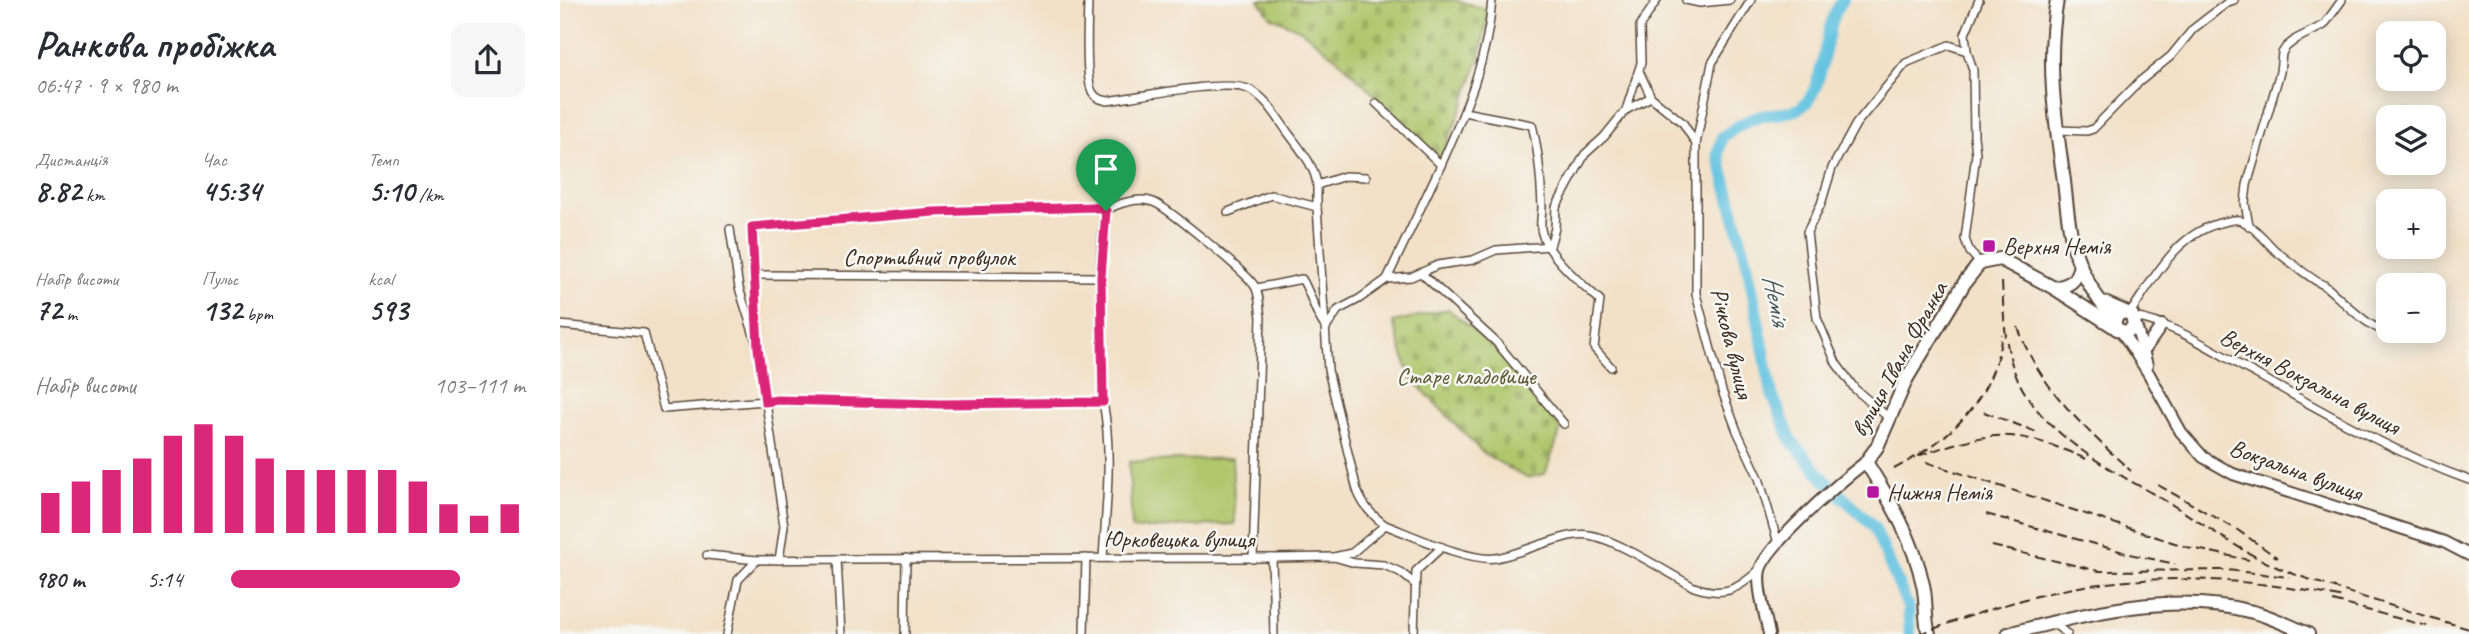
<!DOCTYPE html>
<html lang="uk">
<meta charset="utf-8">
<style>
body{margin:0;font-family:Caveat,sans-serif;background:#f7f7f7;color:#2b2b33;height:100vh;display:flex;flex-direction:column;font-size:26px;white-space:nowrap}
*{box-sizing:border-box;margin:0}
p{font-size:23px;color:#7c7c81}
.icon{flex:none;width:38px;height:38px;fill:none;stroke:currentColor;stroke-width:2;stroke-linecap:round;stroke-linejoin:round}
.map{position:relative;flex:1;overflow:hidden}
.side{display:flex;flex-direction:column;background:#fff;width:560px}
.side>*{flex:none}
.controls{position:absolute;left:1816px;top:21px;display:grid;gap:14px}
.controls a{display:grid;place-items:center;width:70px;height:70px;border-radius:14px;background:#fff;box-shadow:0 4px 18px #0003;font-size:35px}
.pin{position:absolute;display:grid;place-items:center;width:60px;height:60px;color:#fff;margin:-72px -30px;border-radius:50% 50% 50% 0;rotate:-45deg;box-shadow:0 0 7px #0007}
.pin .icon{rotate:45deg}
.round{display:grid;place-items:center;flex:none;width:74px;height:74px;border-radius:14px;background:#f7f7f7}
.summary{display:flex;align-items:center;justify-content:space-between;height:119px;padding:0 35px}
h1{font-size:38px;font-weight:700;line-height:52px}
.figures{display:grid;grid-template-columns:repeat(3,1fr);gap:10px;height:119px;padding:7px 35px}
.figures div{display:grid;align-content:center}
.figures b{font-size:30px;font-weight:700}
.figures small{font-size:19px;font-weight:400}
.figures p{font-size:19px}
.chart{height:196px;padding:14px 35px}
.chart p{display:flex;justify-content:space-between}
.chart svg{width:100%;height:126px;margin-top:7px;stroke:#db2777;stroke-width:6}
ul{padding:0 35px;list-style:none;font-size:23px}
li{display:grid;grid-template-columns:112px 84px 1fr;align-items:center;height:52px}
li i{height:18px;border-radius:9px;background:#db2777}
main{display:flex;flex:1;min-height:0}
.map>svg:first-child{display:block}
</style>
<main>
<section class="side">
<div class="summary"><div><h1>Ранкова пробіжка</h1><p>06:47 · 9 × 980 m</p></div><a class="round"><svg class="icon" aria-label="share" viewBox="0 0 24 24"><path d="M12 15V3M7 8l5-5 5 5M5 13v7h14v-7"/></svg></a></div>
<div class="figures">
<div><p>Дистанція</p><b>8.82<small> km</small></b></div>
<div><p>Час</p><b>45:34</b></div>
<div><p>Темп</p><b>5:10<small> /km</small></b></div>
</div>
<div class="figures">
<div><p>Набір висоти</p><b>72<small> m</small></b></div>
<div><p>Пульс</p><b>132<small> bpm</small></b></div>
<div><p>kcal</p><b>593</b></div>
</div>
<div class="chart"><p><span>Набір висоти</span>103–111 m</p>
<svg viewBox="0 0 160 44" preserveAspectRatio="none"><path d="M5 44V30M15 44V26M25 44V22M35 44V18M45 44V10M55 44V6M65 44V10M75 44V18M85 44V22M95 44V22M105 44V22M115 44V22M125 44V26M135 44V34M145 44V38M155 44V34"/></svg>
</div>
<ul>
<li><b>980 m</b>5:14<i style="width:78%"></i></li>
</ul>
</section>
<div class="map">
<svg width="1909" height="634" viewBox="0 0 1909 634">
<defs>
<pattern id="cemetery-stones" width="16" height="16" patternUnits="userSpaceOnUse" patternTransform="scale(1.75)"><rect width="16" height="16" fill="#afc66b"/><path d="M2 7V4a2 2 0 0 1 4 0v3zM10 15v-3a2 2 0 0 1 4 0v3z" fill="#97aa5c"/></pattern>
</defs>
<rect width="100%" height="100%" fill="#f6f6f2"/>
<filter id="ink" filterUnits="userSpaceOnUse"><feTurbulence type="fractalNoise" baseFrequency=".0143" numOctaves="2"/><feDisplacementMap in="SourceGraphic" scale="14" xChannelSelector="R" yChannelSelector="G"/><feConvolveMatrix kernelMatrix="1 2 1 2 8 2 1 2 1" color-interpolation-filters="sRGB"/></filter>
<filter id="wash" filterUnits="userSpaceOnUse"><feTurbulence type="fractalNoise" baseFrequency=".00686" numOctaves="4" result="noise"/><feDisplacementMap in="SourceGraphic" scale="28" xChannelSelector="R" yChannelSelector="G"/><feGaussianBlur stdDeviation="1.57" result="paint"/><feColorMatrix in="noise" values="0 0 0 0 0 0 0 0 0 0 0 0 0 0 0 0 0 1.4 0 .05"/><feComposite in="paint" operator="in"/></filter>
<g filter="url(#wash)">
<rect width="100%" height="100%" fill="#f2e1c8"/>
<!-- cemetery -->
<g fill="url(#cemetery-stones)" stroke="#757844" stroke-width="2">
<polygon points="699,0 895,0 928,10 921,53 903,106 880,159 780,61 741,30 710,16"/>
<polygon points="888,309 931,344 1001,429 985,474 967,478 924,454 850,377 833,322"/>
</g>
<!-- garden -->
<polygon fill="#afc66b" stroke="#757844" stroke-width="2" points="672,458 675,524 572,529 569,462"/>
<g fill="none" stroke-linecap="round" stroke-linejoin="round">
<!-- river -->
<path stroke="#62c2e0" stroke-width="12" d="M1283 0C1260 28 1268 94 1238 109 1226 115 1208 113 1195 118 1183 121 1172 131 1162 137L1158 154 1187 262 1212 394 1231 440 1264 479 1314 527 1348 607 1350 634"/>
</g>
</g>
<g filter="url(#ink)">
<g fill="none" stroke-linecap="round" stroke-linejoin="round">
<defs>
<g id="street">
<path d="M528 0C528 18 524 81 533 93 536 99 541 99 547 101 576 97 669 78 690 90 707 98 718 119 729 134 740 149 755 166 757 185"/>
<polyline points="1126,0 1140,3 1170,0"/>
<polyline points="1407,51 1405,34 1419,0"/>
<polyline points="1091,97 1123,123 1136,144 1136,294 1162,391 1177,431 1199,478 1218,543"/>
<path d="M816 103 881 165C905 111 928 60 932 0"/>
<polyline points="1066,110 1091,97 1079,71"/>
<path d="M904 112 972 125C979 152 981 179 982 207 982 214 980 222 981 229 985 254 1022 284 1040 300L1034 348 1051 367"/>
<polyline points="1497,130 1527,131 1533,129 1579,82 1611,56 1633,29 1668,2 1674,0"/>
<polyline points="1136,144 1152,63 1191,0"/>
<path d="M757 207 768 370 797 490C803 506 811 514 825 525"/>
<polyline points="668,212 711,195 757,207 757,185 785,176 806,177"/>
<polyline points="1689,226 1685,203 1687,185 1720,72 1722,53 1726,47 1736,39 1764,25 1782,0"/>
<polyline points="170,229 179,288 198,348 224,526 219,560"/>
<polyline points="861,273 937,343 1004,424"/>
<polyline points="196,275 541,277"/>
<polyline points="827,279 851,277 878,265 913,260 936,250 990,246 995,228 996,207 1025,154 1044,137 1066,110 1081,63 1080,26 1097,0"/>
<path d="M697 288 742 279C752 295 754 313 766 328L778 310 799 299 827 279 881 165"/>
<path d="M1570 313C1595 277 1617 232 1664 222 1668 221 1675 219 1679 220 1693 224 1706 242 1716 251 1725 258 1756 283 1764 285 1785 302 1809 331 1837 335 1848 337 1859 333 1870 333"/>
<path d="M1573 317C1617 324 1656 353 1694 373 1764 412 1834 453 1909 480"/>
<polyline points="0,325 84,333 104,409 217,400 380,404 543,402"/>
<polyline points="198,348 192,227 375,212 533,207 546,211"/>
<polyline points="1329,418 1295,389 1276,363 1257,318 1247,232 1261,204 1272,168 1296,124 1346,63 1389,45 1407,51 1413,70 1414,136 1416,154 1405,239 1410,252 1420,263"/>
<polyline points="147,555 197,560 277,559 281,634"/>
<path d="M774 557 792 553 825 525C852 535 909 562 936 558 962 554 1006 531 1029 535 1056 539 1108 573 1134 587 1164 597 1178 590 1200 569"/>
<path d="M543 558C546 507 553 452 543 402 543 343 535 267 546 211 557 203 580 197 593 202 606 206 686 273 694 285 700 293 699 307 701 317L693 559"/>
<polyline points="277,559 712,558"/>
<polyline points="1492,622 1507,634"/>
<polyline points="167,634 178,580 197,560"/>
<polyline points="345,634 346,558"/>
<polyline points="524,634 526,558"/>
<polyline points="714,634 712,558 774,557 795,563 824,565 840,572 855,584"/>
<polyline points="854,634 856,571 882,547"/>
</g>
<g id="primary">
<polyline points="1575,322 1587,365"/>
<polyline points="1562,332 1589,374 1621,432 1643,457 1673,474 1884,542 1909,555"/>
<polyline points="1583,352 1602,325"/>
<path d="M1209 634C1206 617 1196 586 1200 570 1207 545 1283 479 1306 462"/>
</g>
<g id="highway">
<path d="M1497 0C1486 61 1495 120 1504 181 1507 208 1509 239 1520 265 1527 283 1541 305 1555 319"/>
<path d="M1494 288C1510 285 1516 282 1520 265"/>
<polyline points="1540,301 1572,315 1574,325 1570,330 1565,332 1557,329 1554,323 1557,315 1565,312"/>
<path d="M1369 634C1364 618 1367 601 1363 585 1354 540 1330 500 1306 462L1317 447 1347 378 1405 282 1420 263 1440 259 1494 288 1556 328"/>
<path d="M1448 634C1528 613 1611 591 1693 612 1712 617 1730 626 1748 634"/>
</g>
</defs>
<!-- street casing -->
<use href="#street" stroke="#564538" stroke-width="10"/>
<!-- primary casing -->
<use href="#primary" stroke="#564538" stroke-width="14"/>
<!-- highway casing -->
<use href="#highway" stroke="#564538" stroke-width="16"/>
<!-- street -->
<use href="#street" stroke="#fff" stroke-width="7"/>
<!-- primary -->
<use href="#primary" stroke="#fff" stroke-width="10"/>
<!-- highway -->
<use href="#highway" stroke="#fff" stroke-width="12"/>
<!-- rail -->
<g stroke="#3b2a1e" stroke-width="2" stroke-dasharray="10 5" stroke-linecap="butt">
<path d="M1442 282C1444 317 1444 355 1461 386 1493 445 1565 476 1619 509 1655 532 1691 558 1731 573 1789 594 1850 611 1909 629"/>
<path d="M1458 327C1477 385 1527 431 1571 471"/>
<polyline points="1424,412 1479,433"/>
<path d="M1358 456C1432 430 1453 427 1526 459"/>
<polyline points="1366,462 1627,547 1689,560"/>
<path d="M1334 469C1391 439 1433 401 1442 334"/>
<polyline points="1598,485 1676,529 1718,558"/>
<polyline points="1426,514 1574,555 1615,564"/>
<polyline points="1432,546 1539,571 1667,570 1729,577"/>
<polyline points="1773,601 1867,626"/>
<path d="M1359 634C1409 616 1460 598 1513 588 1602 572 1696 579 1784 598"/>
</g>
</g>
</g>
<g fill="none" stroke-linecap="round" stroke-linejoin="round" filter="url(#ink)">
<defs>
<polygon id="route" points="533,207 546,211 541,277 543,402 380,404 217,400 205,402 198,348 192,227 374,212"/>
</defs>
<!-- route casing -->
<use href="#route" stroke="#fff" stroke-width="14"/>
<!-- route -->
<use href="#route" stroke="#db2777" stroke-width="9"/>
</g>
<!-- markers -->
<g fill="#b5179e" stroke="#f6f6f2" stroke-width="2.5">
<rect x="1422" y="239" width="14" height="14" rx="3.5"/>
<rect x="1306" y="485" width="14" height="14" rx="3.5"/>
</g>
<g text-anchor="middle" stroke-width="5" stroke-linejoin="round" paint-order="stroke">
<!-- poi labels -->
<g font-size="24" fill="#3b2a1e" stroke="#f6f6f2" text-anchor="start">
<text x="1443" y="254">Верхня Немія</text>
<text x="1327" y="500">Нижня Немія</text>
</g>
<!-- street labels -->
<g font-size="24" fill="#3b2a1e" stroke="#f6f6f2">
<text x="369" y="265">Спортивний провулок</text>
<text transform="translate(1172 343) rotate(76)" y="8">Річкова вулиця</text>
<text transform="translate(1339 359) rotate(-61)" y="8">вулиця Івана Франка</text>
<text transform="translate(1750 381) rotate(28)" y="8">Верхня Вокзальна вулиця</text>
<text transform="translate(1736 470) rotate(20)" y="8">Вокзальна вулиця</text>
<text x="619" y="547">Юрковецька вулиця</text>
</g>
<!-- park labels -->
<g font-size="24" fill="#5e5935" stroke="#f6f6f2">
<text x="906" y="384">Старе кладовище</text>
</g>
<!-- water labels -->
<g font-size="26" font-style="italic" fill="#475858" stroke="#f6f6f2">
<text transform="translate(1217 300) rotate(79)" y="9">Немія</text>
</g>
</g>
</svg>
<div class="controls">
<a><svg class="icon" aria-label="locate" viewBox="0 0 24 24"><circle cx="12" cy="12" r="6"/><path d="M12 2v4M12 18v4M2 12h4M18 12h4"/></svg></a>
<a><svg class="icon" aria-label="layers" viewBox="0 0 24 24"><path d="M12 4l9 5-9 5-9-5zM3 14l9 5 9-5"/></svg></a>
<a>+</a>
<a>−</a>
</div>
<div class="pin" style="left:546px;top:211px;background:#1e9e55"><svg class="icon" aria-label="arrive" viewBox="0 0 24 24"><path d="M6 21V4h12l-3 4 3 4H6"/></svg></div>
</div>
</main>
